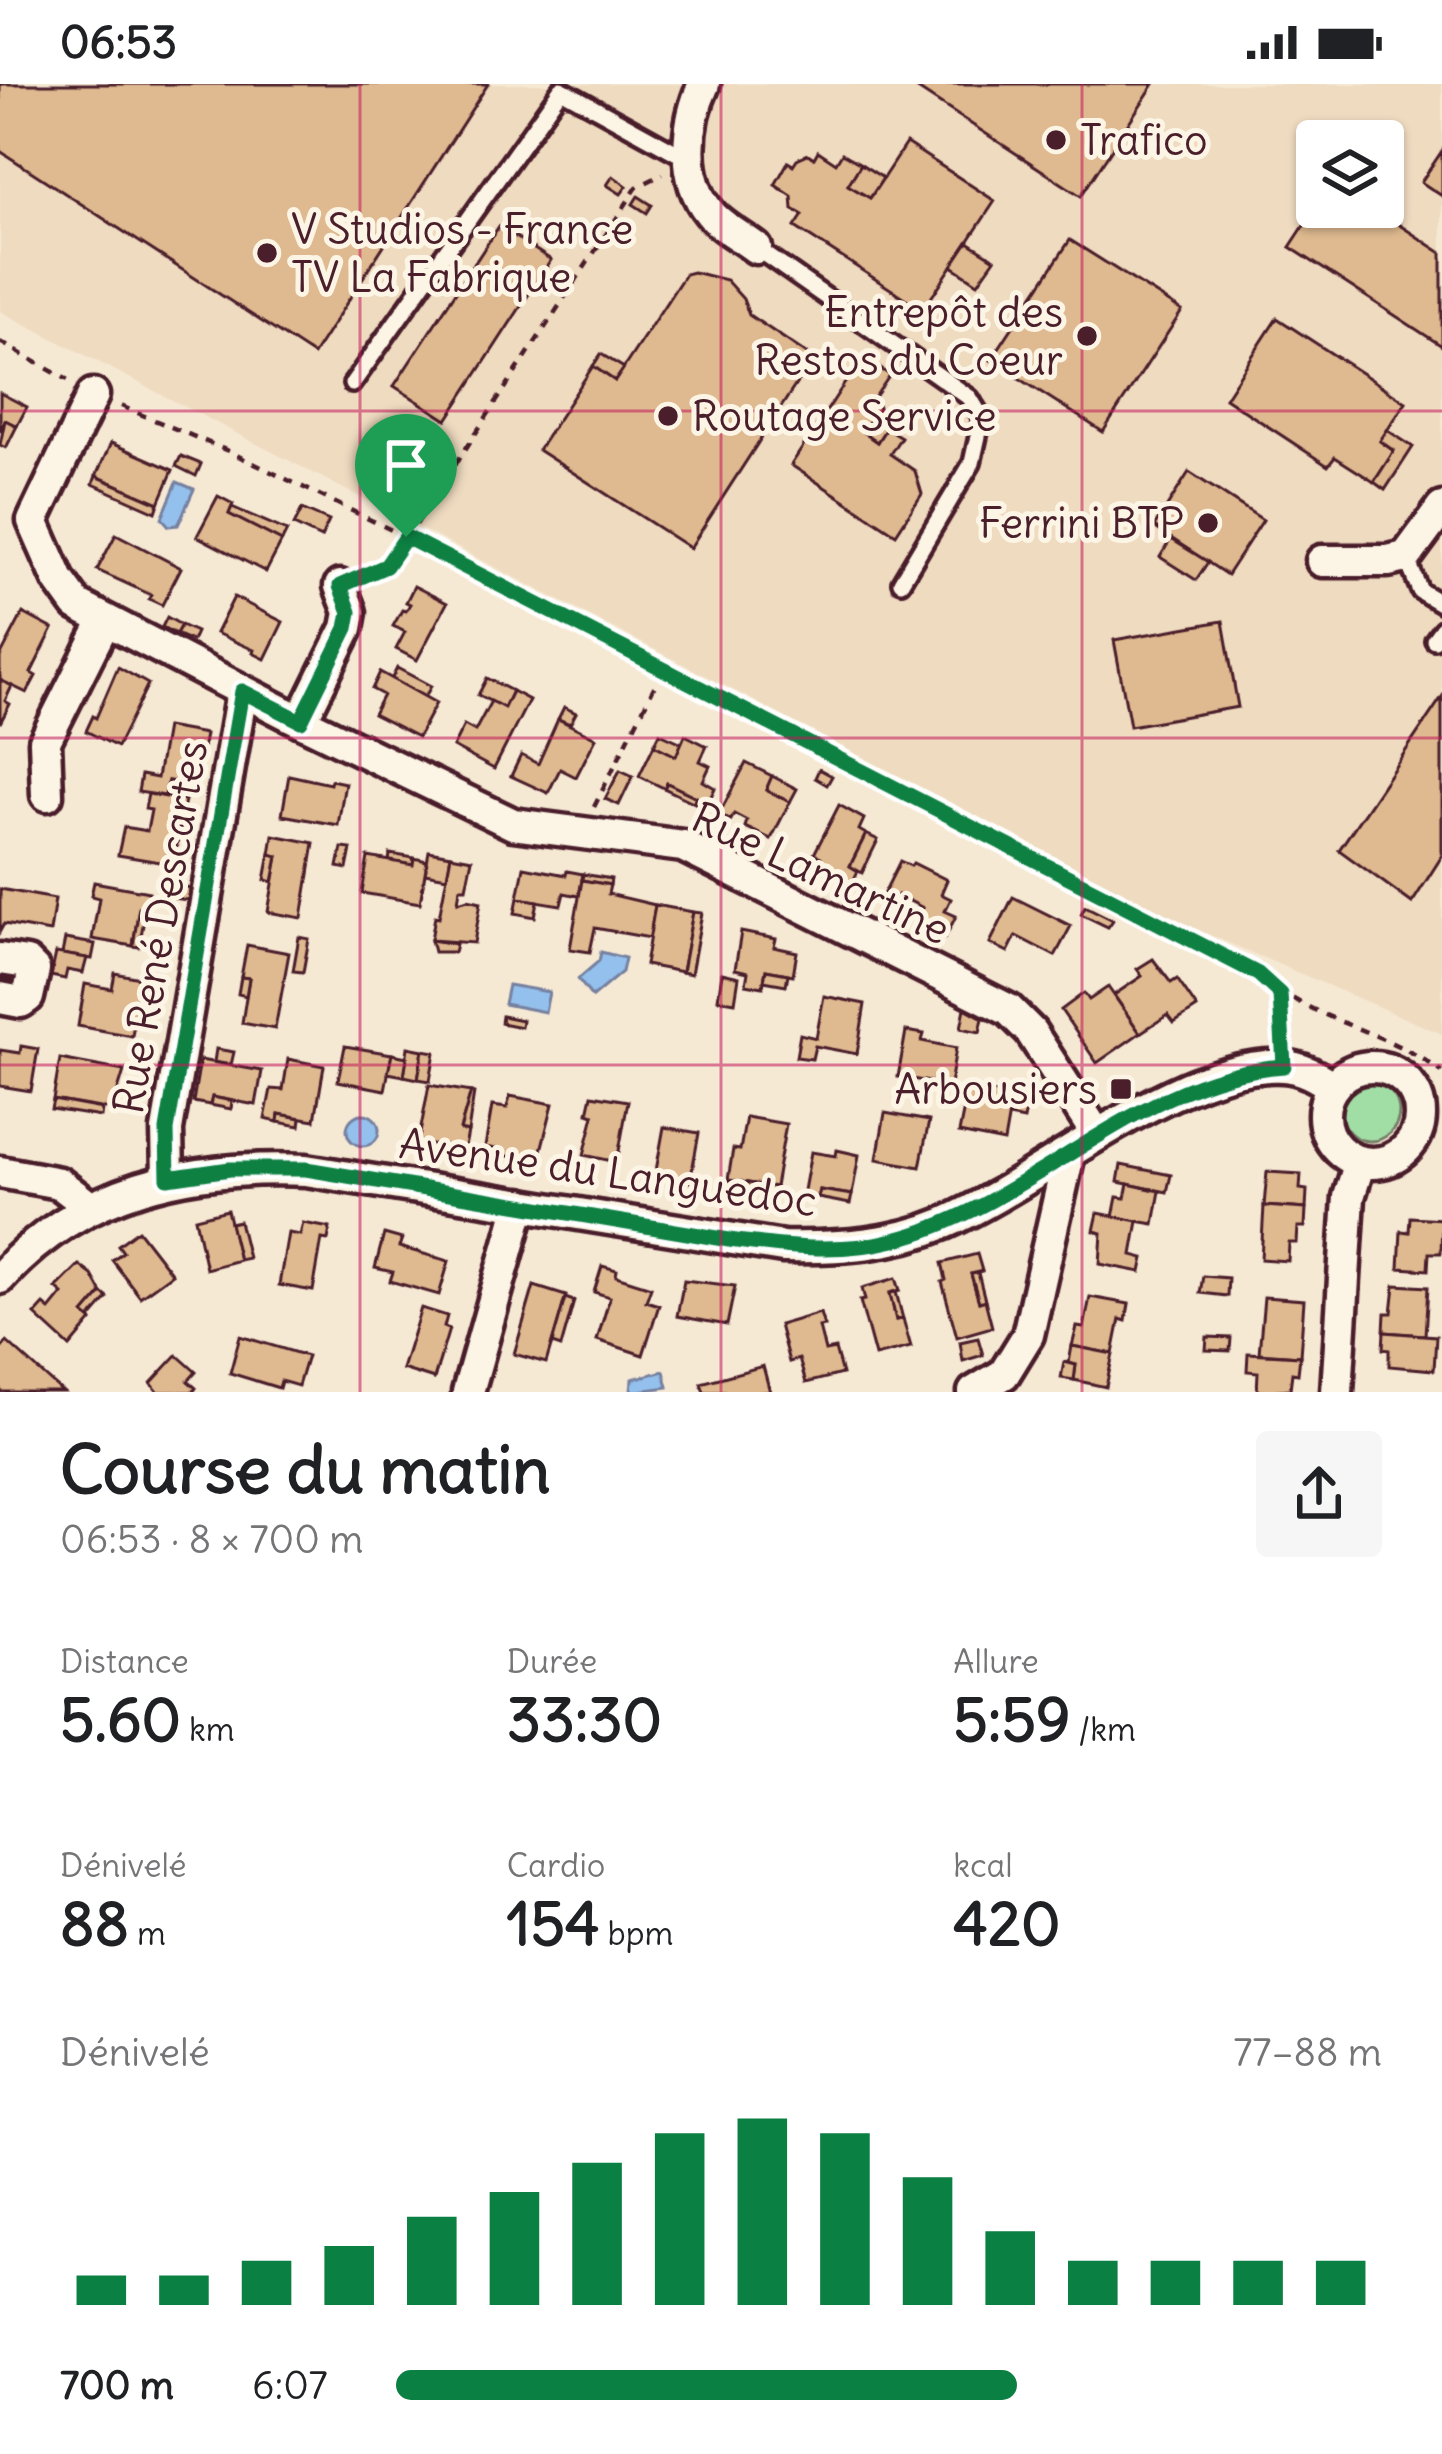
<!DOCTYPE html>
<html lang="fr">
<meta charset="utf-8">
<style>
body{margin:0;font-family:Delius,sans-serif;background:#f6f6f6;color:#202124;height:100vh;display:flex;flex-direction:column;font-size:45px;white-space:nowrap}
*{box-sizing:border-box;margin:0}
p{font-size:39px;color:#757577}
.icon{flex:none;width:66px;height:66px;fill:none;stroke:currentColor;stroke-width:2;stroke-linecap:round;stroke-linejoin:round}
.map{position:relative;height:1308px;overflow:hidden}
.side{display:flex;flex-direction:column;background:#fff;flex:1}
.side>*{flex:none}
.buttons{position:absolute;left:1296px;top:36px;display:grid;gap:24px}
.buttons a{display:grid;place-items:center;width:108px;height:108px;border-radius:12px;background:#fff;box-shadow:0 3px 9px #0004;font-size:60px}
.pin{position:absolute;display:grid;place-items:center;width:102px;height:102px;color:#fff;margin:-123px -51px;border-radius:50% 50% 50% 0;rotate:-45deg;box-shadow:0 0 12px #0007}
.pin .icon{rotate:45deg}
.round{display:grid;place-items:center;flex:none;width:126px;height:126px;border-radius:12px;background:#f6f6f6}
.head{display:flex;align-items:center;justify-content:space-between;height:204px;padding:0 60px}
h1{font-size:66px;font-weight:800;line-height:90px}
.stats{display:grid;grid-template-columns:repeat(3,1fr);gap:18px;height:204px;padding:12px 60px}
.stats div{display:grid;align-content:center}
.stats b{font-size:60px;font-weight:800}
.stats small{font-size:33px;font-weight:400}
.stats p{font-size:33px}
.chart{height:336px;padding:24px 60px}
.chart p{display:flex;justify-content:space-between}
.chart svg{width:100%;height:216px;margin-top:12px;stroke:#0b8043;stroke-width:6}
ul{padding:0 60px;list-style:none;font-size:39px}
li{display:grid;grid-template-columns:192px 144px 1fr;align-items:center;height:90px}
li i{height:30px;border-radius:15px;background:#0b8043}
.status{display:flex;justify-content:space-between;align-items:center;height:84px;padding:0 60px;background:#fff;direction:ltr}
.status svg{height:33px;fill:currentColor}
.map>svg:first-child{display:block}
</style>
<div class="status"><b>06:53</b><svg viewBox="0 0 49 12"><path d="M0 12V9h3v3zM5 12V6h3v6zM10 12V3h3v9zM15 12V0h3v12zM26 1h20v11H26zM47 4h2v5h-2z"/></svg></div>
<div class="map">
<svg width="1442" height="1308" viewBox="0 0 1442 1308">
<rect width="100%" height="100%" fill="#f6e9d4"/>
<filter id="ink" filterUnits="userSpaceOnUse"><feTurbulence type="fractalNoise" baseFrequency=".00833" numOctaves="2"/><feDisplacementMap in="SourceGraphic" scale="24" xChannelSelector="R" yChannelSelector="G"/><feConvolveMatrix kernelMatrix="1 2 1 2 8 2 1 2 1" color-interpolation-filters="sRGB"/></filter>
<g filter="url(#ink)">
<!-- built -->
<path fill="#efdbc0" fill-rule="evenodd" d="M0 0H1442V950L1191 843 0 227ZM1317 57H1383V123H1317Z"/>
<!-- green -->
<circle fill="#a1dea5" stroke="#767e68" stroke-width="3" cx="1370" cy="1028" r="29"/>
<!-- water -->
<g fill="#93c0ed" stroke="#76809f" stroke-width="3">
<polygon points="177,398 194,405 178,441 169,442 162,434"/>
<polygon points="601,868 625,874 622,888 592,913 578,895 599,877"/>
<polygon points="508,901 549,908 545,928 504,920"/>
<circle cx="363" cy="1046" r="16"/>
<polygon points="664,1287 668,1303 631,1308 632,1295"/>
</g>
<!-- building -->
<g fill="#dfba90" stroke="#4a1f2b" stroke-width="3">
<polygon points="0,0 488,0 313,271 0,67"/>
<polygon points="910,0 1154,0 1081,112"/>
<polygon points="906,59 995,117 923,226 795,143 803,131 793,125 792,112 775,101 788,78 793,81 797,75 808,70 814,74 818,67 836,79 842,69 861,80 848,101 870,114"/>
<polygon points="1442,67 1442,112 1421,98"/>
<polygon points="861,80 883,94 870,114 848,101"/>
<polygon points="613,92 627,102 621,110 607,101"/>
<polygon points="638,112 652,121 647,129 633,120"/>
<polygon points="1317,122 1372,123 1442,169 1442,262 1290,163"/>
<polygon points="499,142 551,176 447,336 394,302"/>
<polygon points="1070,156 1182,227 1103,348 991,276"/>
<polygon points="968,158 995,175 978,199 952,182"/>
<polygon points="693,188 726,196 743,215 749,231 813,274 690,464 538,366 593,282 615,297 685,190"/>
<polygon points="1277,234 1406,318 1380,357 1394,367 1374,398 1335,373 1328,382 1225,314"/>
<polygon points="601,270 624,284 615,297 593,282"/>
<polygon points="862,273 890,291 875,313 879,324 863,348 877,358 886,344 901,353 890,370 915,387 922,410 896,450 791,381"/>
<polygon points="0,309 27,323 17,342 5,336 0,347"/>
<polygon points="871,334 886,344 877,358 863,348"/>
<polygon points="5,336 17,342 6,364 0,361"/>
<polygon points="1387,346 1413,363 1385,406 1374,398 1394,367 1380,357"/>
<polygon points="111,359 173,386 159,419 96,392"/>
<polygon points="181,372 201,380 196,392 176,382"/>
<polygon points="1189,388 1263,436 1227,491 1154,443"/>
<polygon points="96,392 159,419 156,428 93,400"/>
<polygon points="218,412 233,420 229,430 282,457 266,488 197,452"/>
<polygon points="232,423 287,447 282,457 229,430"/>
<polygon points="302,425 329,437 321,454 294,441"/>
<polygon points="116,450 181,484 162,521 149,515 151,511 97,486"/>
<polygon points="1171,455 1208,478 1196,496 1160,473"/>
<polygon points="414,502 447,519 417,576 396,565 405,548 393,542 402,526 406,527 410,520 406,518"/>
<polygon points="234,513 283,538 265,575 253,569 254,566 216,549"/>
<polygon points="23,529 53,545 31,589 36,592 27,609 0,596 0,573"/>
<polygon points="167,533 181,541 176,550 162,543"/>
<polygon points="1223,537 1238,623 1130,642 1114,556"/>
<polygon points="181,541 196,548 192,557 176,550"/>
<polygon points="118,583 148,600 117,663 86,647 93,632 96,634"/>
<polygon points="397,584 431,602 425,613 391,596"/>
<polygon points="380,588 436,619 418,653 373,630 383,611 372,605"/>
<polygon points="487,594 512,607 504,624 478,611"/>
<polygon points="0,596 12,602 5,617 10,620 0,639"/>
<polygon points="512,607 529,616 494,685 453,663 464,641 475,647 491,617 504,624"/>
<polygon points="1442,613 1442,772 1412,819 1339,766"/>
<polygon points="564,623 576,629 570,640 558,635"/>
<polygon points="558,635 596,654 576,693 560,685 548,709 511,692 521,671 538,680"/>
<polygon points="166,643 205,650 196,701 168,697 165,712 138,708 141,691 157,694"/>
<polygon points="660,649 682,659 676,672 654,661"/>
<polygon points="685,651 707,662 700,677 710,682 703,697 715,704 705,725 693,718 696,713 667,699 664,704 639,692 654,661 676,672"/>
<polygon points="746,679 772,692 766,706 790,718 771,755 745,743 747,737 734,730 731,736 719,730"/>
<polygon points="819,685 832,692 827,701 815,694"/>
<polygon points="620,686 633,692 619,721 605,715"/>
<polygon points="289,691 330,700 331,696 345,699 338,741 282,731"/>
<polygon points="772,692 797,705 790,718 766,706"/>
<polygon points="168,697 182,699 179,715 165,712"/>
<polygon points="667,699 696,713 693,718 664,704"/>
<polygon points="148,710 185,716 180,745 173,744 166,779 118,771 124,743 147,747 151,726 145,725"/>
<polygon points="839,721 864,735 859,746 866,750 850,782 858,787 851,802 817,783 821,773 814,770"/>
<polygon points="173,744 180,745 173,781 166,779"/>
<polygon points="866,750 878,756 862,789 850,782"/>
<polygon points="273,751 314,759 302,834 268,828 278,772 270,770"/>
<polygon points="342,764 351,765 347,785 338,783"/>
<polygon points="429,767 451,771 447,793 425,789"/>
<polygon points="270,770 278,772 273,798 265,796"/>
<polygon points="390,770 414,774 413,781 389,777"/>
<polygon points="451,771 472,775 466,804 460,804 458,818 468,815 481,818 474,859 431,856 435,832 439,833"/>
<polygon points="368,773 413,781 414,774 427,777 420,819 362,809"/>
<polygon points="900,777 911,782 913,779 947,796 941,810 951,815 945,827 956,832 945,854 915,840 923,824 898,811 893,821 881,815"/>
<polygon points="524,783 566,791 567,787 583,790 579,812 564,809 561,821 518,814"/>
<polygon points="583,790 611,795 610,801 582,796"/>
<polygon points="582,796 610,801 608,810 655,821 650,854 595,844 590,868 570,865"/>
<polygon points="94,798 149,808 146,824 139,823 133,862 92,855 99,814 91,812"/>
<polygon points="176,802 194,804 193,817 174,814"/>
<polygon points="0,805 55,815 50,848 4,840 0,847"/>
<polygon points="1013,813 1071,842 1055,872 1016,852 1008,868 990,859"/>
<polygon points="518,814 538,817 535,833 515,829"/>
<polygon points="655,821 693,828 682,888 645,881"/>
<polygon points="1085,822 1113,836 1108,843 1081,830"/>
<polygon points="139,823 146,824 139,863 133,862"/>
<polygon points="693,828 702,829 691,890 682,888"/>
<polygon points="741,848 776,855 774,863 797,868 793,891 766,886 763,903 746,900 748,888 735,885"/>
<polygon points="299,853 309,855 303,888 293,887"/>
<polygon points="65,855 95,860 92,875 62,870"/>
<polygon points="431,856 456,860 454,868 434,868"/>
<polygon points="247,861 289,869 275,945 242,939 249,894 241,893"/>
<polygon points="56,869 87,874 83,889 67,886 65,895 51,892"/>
<polygon points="1153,875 1171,899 1177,895 1197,924 1174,939 1168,931 1140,949 1114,911 1142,892 1137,885"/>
<polygon points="766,886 788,890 786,901 764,897"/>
<polygon points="115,889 144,895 142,910 138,910 132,952 78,942 85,900 112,905"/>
<polygon points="722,889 739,893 735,918 718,915"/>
<polygon points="241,893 249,894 246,912 238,910"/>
<polygon points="1108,903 1140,949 1097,979 1061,926 1084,909 1089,916"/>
<polygon points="824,912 865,920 857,970 815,962 812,975 796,973 800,950 816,954"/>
<polygon points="965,924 983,934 980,948 961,944"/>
<polygon points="502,932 522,936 521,943 501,939"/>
<polygon points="906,947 924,950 922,957 956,964 950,1001 898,993"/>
<polygon points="21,962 38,965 31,1007 0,1002 0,966 20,969"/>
<polygon points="345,962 392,970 385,1006 338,997"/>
<polygon points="408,963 423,966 418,995 404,992"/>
<polygon points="216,965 234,968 231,981 214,978"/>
<polygon points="423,966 435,968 430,997 418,995"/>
<polygon points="392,970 407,973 404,992 388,989"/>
<polygon points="60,975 124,987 112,1026 53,1016"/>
<polygon points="288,975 324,982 315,1036 279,1030 278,1038 265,1035 271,1005 283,1006"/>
<polygon points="200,976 262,987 256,1021 212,1013 210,1021 193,1018"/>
<polygon points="429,1001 471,1008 460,1046 468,1048 465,1063 418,1060"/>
<polygon points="968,1004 1012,1012 1004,1058 959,1049"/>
<polygon points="471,1008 474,1009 468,1048 460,1046"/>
<polygon points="592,1011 628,1017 617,1078 584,1071 594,1031 588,1029"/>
<polygon points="510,1012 553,1020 538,1078 499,1070 500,1066 485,1063 492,1022 507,1024"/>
<polygon points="1012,1012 1028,1015 1024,1036 1009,1033"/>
<polygon points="212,1013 232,1017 231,1025 210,1021"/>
<polygon points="53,1016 102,1025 101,1033 51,1025"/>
<polygon points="885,1029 929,1037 920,1083 877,1075"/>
<polygon points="279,1030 301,1034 300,1042 278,1038"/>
<polygon points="746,1033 786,1040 775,1103 728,1096 733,1065 740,1066"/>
<polygon points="664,1043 699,1049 690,1098 655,1092"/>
<polygon points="837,1066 859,1071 852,1111 820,1106 818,1114 803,1112 811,1068 836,1072"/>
<polygon points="1121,1081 1171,1091 1167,1108 1118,1098"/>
<polygon points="1267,1088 1301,1090 1300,1105 1307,1106 1306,1125 1264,1122"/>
<polygon points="728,1096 775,1103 773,1112 726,1104"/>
<polygon points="1128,1100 1160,1107 1154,1140 1113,1133 1117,1113 1125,1114"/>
<polygon points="820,1106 852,1111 850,1120 818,1114"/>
<polygon points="1264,1122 1306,1125 1305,1143 1298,1143 1297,1159 1289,1159 1288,1177 1261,1175"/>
<polygon points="227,1126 239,1176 206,1185 195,1134"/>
<polygon points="1098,1129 1138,1137 1132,1171 1144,1174 1141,1188 1100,1180 1102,1149 1094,1147"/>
<polygon points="1410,1133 1442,1135 1441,1169 1429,1169 1428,1186 1399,1184 1401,1147 1409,1148"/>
<polygon points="239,1137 248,1174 239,1176 230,1139"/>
<polygon points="303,1139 330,1144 328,1156 322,1155 313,1207 279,1201 288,1149 300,1151"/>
<polygon points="138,1146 172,1190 140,1213 112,1176 123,1168 118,1161"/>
<polygon points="384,1150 402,1155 399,1163 449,1177 439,1211 390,1197 393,1188 375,1184"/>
<polygon points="977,1170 982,1187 971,1190 979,1218 985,1216 992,1243 957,1253 942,1198 946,1196 942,1179"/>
<polygon points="79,1181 92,1191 102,1209 84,1230 92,1237 70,1263 35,1231 44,1221 50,1226 63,1210 56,1204"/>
<polygon points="602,1182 617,1186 616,1192 651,1203 646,1217 659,1221 643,1271 597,1256 610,1213 594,1208"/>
<polygon points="978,1189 985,1216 979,1218 971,1190"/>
<polygon points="1203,1192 1228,1194 1227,1212 1200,1209"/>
<polygon points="896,1194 900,1206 890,1209 896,1236 903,1235 911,1263 875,1272 860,1217 865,1216 862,1204"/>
<polygon points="684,1196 735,1202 727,1241 677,1232"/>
<polygon points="1395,1201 1428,1203 1425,1251 1384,1248 1385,1229 1392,1229"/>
<polygon points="534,1202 566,1212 546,1279 514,1270"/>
<polygon points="896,1208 903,1235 896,1236 890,1209"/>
<polygon points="102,1209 108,1214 90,1235 84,1230"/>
<polygon points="1090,1213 1129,1220 1126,1237 1120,1235 1113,1270 1072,1262 1077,1243 1084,1244"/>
<polygon points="1264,1213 1304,1216 1300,1272 1259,1269"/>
<polygon points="565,1214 574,1217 561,1263 552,1260"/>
<polygon points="421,1224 447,1232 444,1243 449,1245 434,1295 402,1285"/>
<polygon points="820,1229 824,1242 819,1243 825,1267 835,1265 842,1290 806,1299 799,1275 789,1278 779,1241"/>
<polygon points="1384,1248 1436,1252 1434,1286 1389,1282 1389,1266 1383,1265"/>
<polygon points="240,1252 307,1272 298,1302 281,1297 279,1304 230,1289"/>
<polygon points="1207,1253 1231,1254 1230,1267 1206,1266"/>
<polygon points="978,1254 983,1271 963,1277 960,1258"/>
<polygon points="7,1258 48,1295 63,1308 0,1308 0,1266"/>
<polygon points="1072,1262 1113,1270 1106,1303 1074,1296 1076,1281 1069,1279"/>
<polygon points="1248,1269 1300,1272 1298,1290 1292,1289 1290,1305 1257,1308 1258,1288 1247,1287"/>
<polygon points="177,1271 196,1288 188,1297 196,1304 193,1308 158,1308 151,1299"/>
<polygon points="1064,1278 1076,1281 1074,1296 1061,1294"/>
<polygon points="763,1282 770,1308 704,1308 701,1299"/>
</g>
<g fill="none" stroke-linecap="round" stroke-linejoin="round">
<defs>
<g id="lane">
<polyline points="756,164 970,314 982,334 972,379 901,498"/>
<polyline points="352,300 561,5 690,76"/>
<polyline points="1406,473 1420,507 1442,520"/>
<polyline points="1434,556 1442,545"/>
</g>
<g id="street">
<path d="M704 0C686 38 681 95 710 129 721 143 742 153 756 164"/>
<polyline points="93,311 33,437 59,496 77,521 301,637 513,740 683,762 1009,926 1031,948 1097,1051"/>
<polyline points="1322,477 1388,477 1406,473 1442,424"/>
<polyline points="301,637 347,544 350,528 340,502"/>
<polyline points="47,711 45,657 105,537"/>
<polyline points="0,875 27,879 34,886 28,913 21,918 0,914"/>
<circle cx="1372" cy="1031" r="48"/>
<polyline points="0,1088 59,1099 90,1123"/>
<polyline points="168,1093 167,1046 242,607"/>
<path d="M0 1194C80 1104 191 1081 306 1086L783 1163C840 1164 892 1161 945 1139 1040 1098 1181 976 1283 982 1302 983 1318 993 1333 1003"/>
<polyline points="468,1308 521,1120"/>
<polyline points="974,1308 1004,1290 1028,1251 1069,1070"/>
<polyline points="1337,1308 1349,1113 1360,1078"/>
</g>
</defs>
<!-- lane casing -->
<use href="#lane" stroke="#4a1f2b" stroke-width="24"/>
<!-- street casing -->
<use href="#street" stroke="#4a1f2b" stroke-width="39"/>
<!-- path -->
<g stroke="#4a1f2b" stroke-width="4.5" stroke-dasharray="9 9" stroke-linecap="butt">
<polyline points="0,258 68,296"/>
<path d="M121 322 228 367 406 453 1258 889C1312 939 1384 944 1442 988"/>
<polyline points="367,490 386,482 398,468 637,103 663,90"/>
<polyline points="594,723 664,583"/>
<polyline points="1281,910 1283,952"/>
</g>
<!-- lane -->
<use href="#lane" stroke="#fcf5e5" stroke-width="15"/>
<!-- street -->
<use href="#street" stroke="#fcf5e5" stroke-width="30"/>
</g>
</g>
<g fill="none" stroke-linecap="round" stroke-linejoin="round" filter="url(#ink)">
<defs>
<path id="route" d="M406 453 1258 890 1280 910 1284 982C1136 992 1033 1121 894 1156 840 1170 783 1163 729 1156L306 1085H230L168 1094 167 1046 242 607 301 637 347 544 350 528 340 502 386 482Z"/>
</defs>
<!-- route casing -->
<use href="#route" stroke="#fff" stroke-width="24"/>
<!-- route -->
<use href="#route" stroke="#0b8043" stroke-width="15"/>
</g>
<!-- grid -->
<path fill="none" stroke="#c2185b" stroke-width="3" stroke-opacity="0.55" d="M360 0V1308M721 0V1308M1082 0V1308M0 327H1442M0 654H1442M0 981H1442"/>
<!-- markers -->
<g fill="#4a1f2b" stroke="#fcf5e5" stroke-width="4.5">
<circle cx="1056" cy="56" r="12"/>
<circle cx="267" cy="169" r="12"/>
<circle cx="1087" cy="252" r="12"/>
<circle cx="668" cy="332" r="12"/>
<circle cx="1208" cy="439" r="12"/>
<rect x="1109" y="993" width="24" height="24" rx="6"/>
</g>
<g text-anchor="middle" stroke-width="10" stroke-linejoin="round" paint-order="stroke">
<!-- poi labels -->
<g font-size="42" fill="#4a1f2b" stroke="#fcf5e5" text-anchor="start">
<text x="1080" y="71">Trafico</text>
<text x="291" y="160">V Studios - France<tspan x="291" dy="48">TV La Fabrique</tspan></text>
<text x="1063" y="243" text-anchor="end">Entrepôt des<tspan x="1063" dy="48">Restos du Coeur</tspan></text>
<text x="692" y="347">Routage Service</text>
<text x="1184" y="454" text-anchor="end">Ferrini BTP</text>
<text x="1097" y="1020" text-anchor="end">Arbousiers</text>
</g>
<!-- street labels -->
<g font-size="42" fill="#4a1f2b" stroke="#fcf5e5">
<text transform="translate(821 789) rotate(25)" y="15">Rue Lamartine</text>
<text transform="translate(160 843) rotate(-80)" y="15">Rue René Descartes</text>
<text transform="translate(608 1088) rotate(8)" y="15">Avenue du Languedoc</text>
</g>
</g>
</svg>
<div class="buttons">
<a><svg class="icon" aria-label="layers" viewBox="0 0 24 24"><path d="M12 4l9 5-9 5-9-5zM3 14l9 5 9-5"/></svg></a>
</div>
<div class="pin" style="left:406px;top:453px;background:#1e9e55"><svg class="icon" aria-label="arrive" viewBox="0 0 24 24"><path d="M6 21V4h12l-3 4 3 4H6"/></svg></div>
</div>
<section class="side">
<div class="head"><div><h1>Course du matin</h1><p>06:53 · 8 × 700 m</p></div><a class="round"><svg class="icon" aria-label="share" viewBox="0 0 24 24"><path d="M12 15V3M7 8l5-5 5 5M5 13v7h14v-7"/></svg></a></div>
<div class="stats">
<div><p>Distance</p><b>5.60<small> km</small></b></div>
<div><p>Durée</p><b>33:30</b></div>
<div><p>Allure</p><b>5:59<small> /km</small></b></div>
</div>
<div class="stats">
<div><p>Dénivelé</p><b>88<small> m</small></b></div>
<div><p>Cardio</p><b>154<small> bpm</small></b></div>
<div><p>kcal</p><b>420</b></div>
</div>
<div class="chart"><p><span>Dénivelé</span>77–88 m</p>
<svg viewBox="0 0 160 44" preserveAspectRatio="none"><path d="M5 44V38M15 44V38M25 44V35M35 44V32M45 44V26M55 44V21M65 44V15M75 44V9M85 44V6M95 44V9M105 44V18M115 44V29M125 44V35M135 44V35M145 44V35M155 44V35"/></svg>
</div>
<ul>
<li><b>700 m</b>6:07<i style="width:63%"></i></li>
</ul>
</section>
